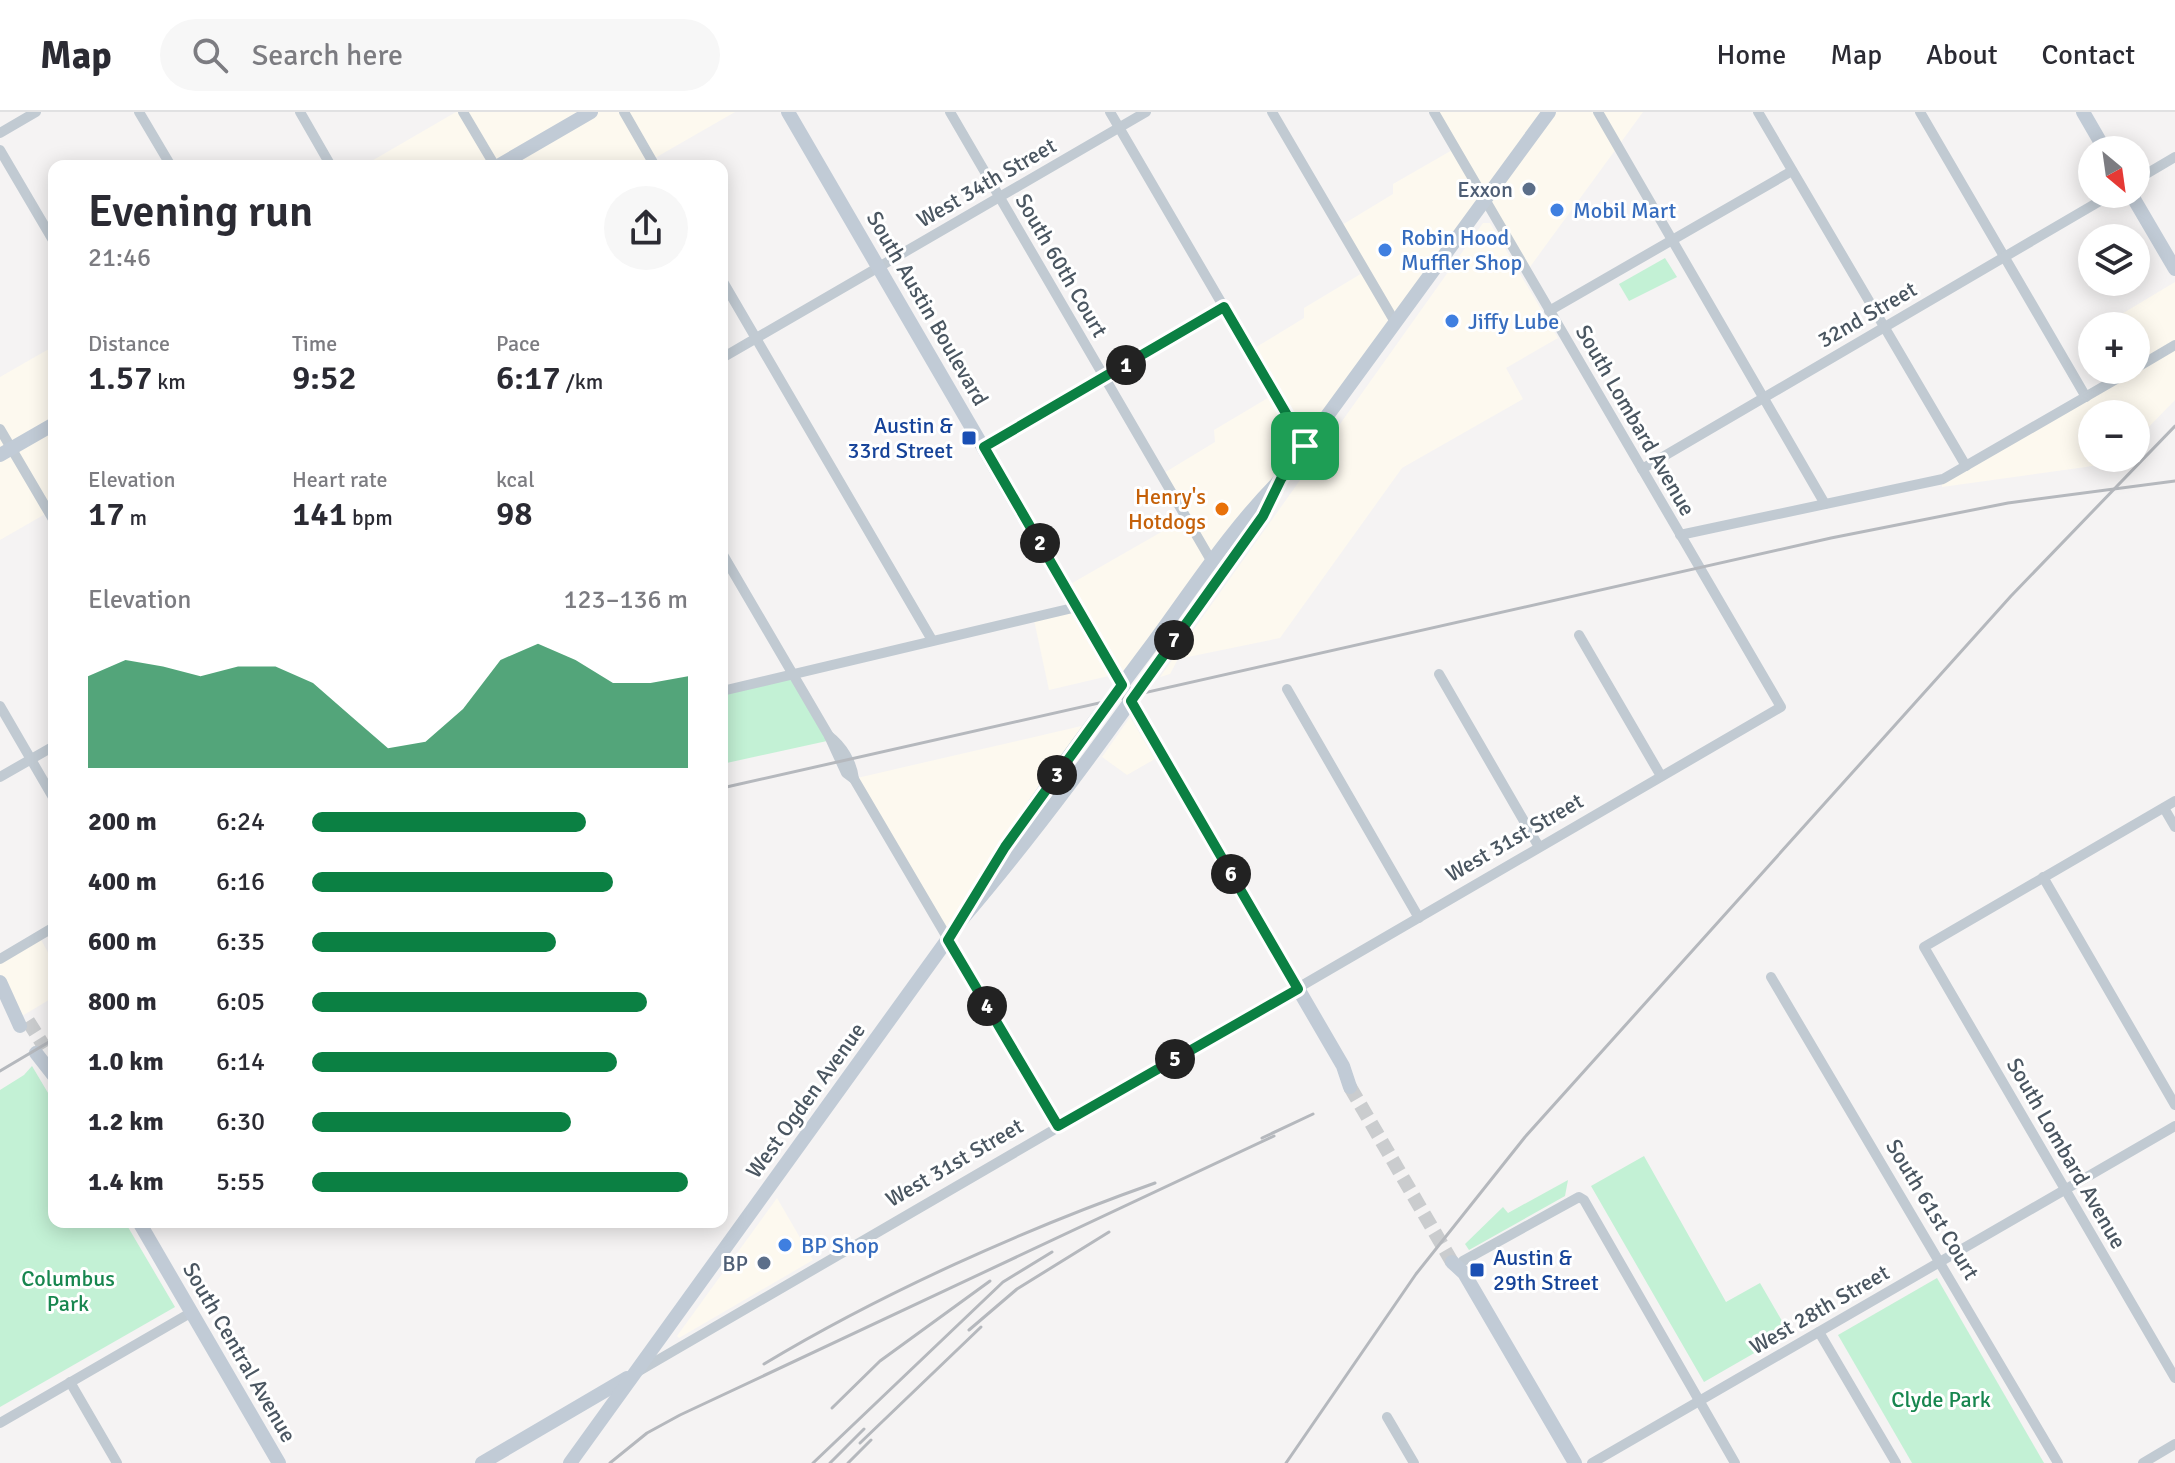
<!DOCTYPE html>
<meta charset="utf-8">
<style>
body{margin:0;font-family:Signika,sans-serif;background:#f7f7f7;color:#2b2b33;height:100vh;display:flex;flex-direction:column;font-size:30px;white-space:nowrap}
*{box-sizing:border-box;margin:0}
p{font-size:26px;color:#7c7c81}
.icon{flex:none;width:44px;height:44px;fill:none;stroke:currentColor;stroke-width:2;stroke-linecap:round;stroke-linejoin:round}
.map{position:relative;flex:1;overflow:hidden}
.side{position:absolute;left:48px;top:48px;width:680px;height:1068px;display:flex;flex-direction:column;background:#fff;border-radius:16px;box-shadow:0 4px 20px #0003}
.side>*{flex:none}
.needle{width:52px;rotate:151deg}
.buttons{position:absolute;left:2078px;top:24px;display:grid;gap:16px}
.buttons a{display:grid;place-items:center;width:72px;height:72px;border-radius:50%;background:#fff;box-shadow:0 4px 20px #0003;font-size:40px}
.pin{position:absolute;display:grid;place-items:center;width:68px;height:68px;color:#fff;margin:-34px;border-radius:16px;box-shadow:0 4px 12px #0006}
.km{position:absolute;width:40px;height:40px;margin:-20px;border-radius:50%;background:#222;color:#fff;font-size:22px;line-height:40px;text-align:center}
.round{display:grid;place-items:center;flex:none;width:84px;height:84px;border-radius:42px;background:#f7f7f7}
.summary{display:flex;align-items:center;justify-content:space-between;height:136px;padding:0 40px}
h1{font-size:44px;font-weight:600;line-height:60px}
.figures{display:grid;grid-template-columns:repeat(3,1fr);gap:12px;height:136px;padding:8px 40px}
.figures div{display:grid;align-content:center}
.figures b{font-size:34px;font-weight:600}
.figures small{font-size:22px;font-weight:400}
.figures p{font-size:22px}
.chart{height:224px;padding:16px 40px}
.chart p{display:flex;justify-content:space-between}
.chart svg{width:100%;height:144px;margin-top:8px;fill:#0b8043;opacity:.7}
ul{padding:0 40px;list-style:none;font-size:26px}
li{display:grid;grid-template-columns:128px 96px 1fr;align-items:center;height:60px}
li i{height:20px;border-radius:10px;background:#0b8043}
header{display:flex;align-items:center;gap:48px;box-sizing:border-box;height:112px;padding:0 40px;background:#fff;border-bottom:2px solid #e1e1e2}
header strong{font-size:38px}
nav{display:flex;gap:44px;margin-inline-start:auto;font-size:28px}
.search{width:560px;height:72px;background:#f7f7f7;display:flex;align-items:center;gap:20px;box-sizing:border-box;padding:0 28px;border-radius:44px;color:#7c7c81;font-size:30px}
.map>svg:first-child{display:block}
</style>
<header>
<strong>Map</strong>
<div class="search"><svg class="icon" aria-label="search" viewBox="0 0 24 24"><circle cx="10" cy="10" r="6"/><path d="M15 15l6 6"/></svg>Search here</div>
<nav><a>Home</a><a>Map</a><a>About</a><a>Contact</a></nav>
</header>
<div class="map">
<svg width="2175" height="1351" viewBox="0 0 2175 1351">
<rect width="100%" height="100%" fill="#f5f3f3"/>
<!-- commercial -->
<g fill="#fdf9ef">
<polygon points="456,0 735,0 641,54 363,54"/>
<polygon points="1436,0 1643,0 1527,159"/>
<polygon points="1454,37 1481,87 1122,569 1067,474 1184,407 1159,364 1215,330 1214,318 1273,283 1248,240 1304,206 1304,196 1364,160 1337,116 1393,82 1393,72"/>
<polygon points="1483,111 1490,111 1558,226 1506,256 1523,287 1402,356 1280,526 1178,547 1170,562 1160,565"/>
<polygon points="2175,170 2175,231 2146,248 2136,230 2136,214 2126,214 2120,203"/>
<polygon points="54,234 54,397 0,428 0,265"/>
<polygon points="2175,236 2175,288 2136,328 2136,302 2092,302 2092,346 2119,346 2114,351 1942,375 1942,370"/>
<polygon points="1076,498 1113,563 1049,578 1034,508"/>
<polygon points="1130,605 1155,647 1127,663 1102,645"/>
<polygon points="1090,612 950,825 857,666"/>
<polygon points="40,826 54,851 54,885 22,904 0,865 0,850"/>
<polygon points="777,1086 813,1148 679,1226 677,1224"/>
</g>
<!-- green -->
<g fill="#c3f1d5">
<polygon points="1665,146 1677,165 1629,189 1619,172"/>
<polygon points="791,567 827,629 722,652 722,582"/>
<polygon points="32,954 54,991 54,1110 125,1110 175,1195 0,1295 0,978 24,963"/>
<polygon points="1644,1044 1726,1190 1760,1171 1789,1221 1704,1270 1591,1074"/>
<polygon points="1568,1068 1565,1084 1469,1138 1465,1132 1503,1095 1508,1101"/>
<polygon points="1937,1166 2044,1351 1912,1351 1838,1223"/>
</g>
<g fill="none" stroke-linecap="round" stroke-linejoin="round">
<!-- secondary-tunnel -->
<g stroke="#caccce" stroke-width="14" stroke-dasharray="14 7" stroke-linecap="butt">
<polyline points="28,909 45,936"/>
<polyline points="1350,975 1452,1150"/>
</g>
<!-- street -->
<g stroke="#c1cad2" stroke-width="10">
<polyline points="139,0 171,54"/>
<polyline points="300,0 331,54"/>
<polyline points="463,0 495,54"/>
<polyline points="624,0 655,54"/>
<polyline points="950,0 1212,450"/>
<polyline points="1110,0 1305,334"/>
<polyline points="1272,0 1395,210"/>
<polyline points="1598,0 1825,392"/>
<polyline points="1758,0 1966,354"/>
<polyline points="1920,0 2086,285"/>
<polyline points="0,21 36,0"/>
<polyline points="0,38 54,130"/>
<polyline points="2136,68 2175,45"/>
<polyline points="722,168 932,528"/>
<polyline points="1549,199 1792,59"/>
<polyline points="722,246 1146,0"/>
<polyline points="2136,256 2175,233"/>
<polyline points="0,317 54,409"/>
<polyline points="984,335 1224,195"/>
<polyline points="1642,357 2112,82"/>
<polyline points="1680,423 1943,367 2132,258"/>
<polyline points="722,441 829,624 846,661 854,667 1058,1014"/>
<polyline points="1579,523 1661,664"/>
<polyline points="1439,562 1539,735"/>
<polyline points="1287,577 1419,806"/>
<polyline points="722,579 1077,495"/>
<polyline points="0,594 54,687"/>
<path d="M829 624C842 634 852 650 854 667"/>
<polyline points="0,665 54,634"/>
<polyline points="2175,689 1924,835 2175,1266"/>
<polyline points="2164,696 2175,715"/>
<polyline points="2043,765 2175,993"/>
<polyline points="0,847 54,815"/>
<polyline points="1771,865 2058,1351"/>
<polyline points="1463,1149 1579,1085 1584,1088 1735,1351"/>
<polyline points="1819,1220 1896,1351"/>
<polyline points="639,1259 1781,595 1434,0"/>
<polyline points="70,1270 117,1351"/>
<polyline points="1387,1305 1414,1351"/>
<polyline points="0,1311 192,1200"/>
<polyline points="1592,1351 2175,1014"/>
<polyline points="2143,1351 2175,1332"/>
</g>
<!-- secondary -->
<g stroke="#c1cbd6" stroke-width="14">
<polyline points="788,0 1343,954 1350,975"/>
<polyline points="2083,0 2105,38"/>
<polyline points="498,54 591,0"/>
<polyline points="2131,82 2175,157"/>
<polyline points="0,343 54,312"/>
<path d="M984 771C1034 687 1095 609 1153 531 1194 475 1232 416 1281 367L1549 0"/>
<polyline points="0,870 20,914"/>
<polyline points="36,941 54,964"/>
<polyline points="139,1110 279,1351"/>
<polyline points="1452,1150 1464,1161 1575,1351"/>
<polyline points="482,1351 627,1266"/>
<path d="M570 1351 963 806C1038 718 1106 624 1173 530 1211 477 1252 426 1281 367"/>
</g>
<!-- rail -->
<g stroke="#b5b8bd" stroke-width="3">
<polyline points="722,676 1831,426 2008,391 2175,369"/>
<polyline points="0,959 54,927"/>
<polyline points="1262,1026 1313,1002"/>
<polyline points="969,1218 1017,1177 1109,1120"/>
<path d="M764 1252C882 1181 1025 1117 1155 1071"/>
<polyline points="832,1296 880,1249 990,1169"/>
<polyline points="860,1331 981,1215"/>
<polyline points="610,1351 647,1321 680,1303 1274,1024"/>
<polyline points="813,1351 1003,1170 1052,1140"/>
<polyline points="830,1351 864,1317"/>
<polyline points="848,1351 871,1328"/>
<polyline points="1286,1351 1416,1162 1525,1025 2011,484 2175,314"/>
</g>
</g>
<g fill="none" stroke-linecap="round" stroke-linejoin="round">
<defs>
<polygon id="route" points="1224,195 1305,334 1281,367 1263,404 1131,589 1298,877 1058,1014 948,828 1005,735 1122,573 984,335"/>
</defs>
<!-- route casing -->
<use href="#route" stroke="#fff" stroke-width="16"/>
<!-- route -->
<use href="#route" stroke="#0b8043" stroke-width="10"/>
</g>
<!-- markers -->
<g fill="#5c6f8a" stroke="#fff" stroke-width="3">
<circle cx="1529" cy="77" r="8"/>
<circle cx="764" cy="1151" r="8"/>
</g>
<g fill="#3f7fe0" stroke="#fff" stroke-width="3">
<circle cx="1557" cy="98" r="8"/>
<circle cx="1385" cy="138" r="8"/>
<circle cx="1452" cy="209" r="8"/>
<circle cx="785" cy="1133" r="8"/>
</g>
<g fill="#1a4fb4" stroke="#fff" stroke-width="3">
<rect x="961" y="318" width="16" height="16" rx="4"/>
<rect x="1469" y="1150" width="16" height="16" rx="4"/>
</g>
<circle fill="#e8710a" stroke="#fff" stroke-width="3" cx="1222" cy="397" r="8"/>
<g text-anchor="middle" stroke-width="6" stroke-linejoin="round" paint-order="stroke">
<!-- street labels -->
<g font-size="22" fill="#4a5661" stroke="#fff">
<text transform="translate(986 70) rotate(-30)" y="8">West 34th Street</text>
<text transform="translate(1062 153) rotate(60)" y="8">South 60th Court</text>
<text transform="translate(928 196) rotate(60)" y="8">South Austin Boulevard</text>
<text transform="translate(1867 202) rotate(-30)" y="8">32nd Street</text>
<text transform="translate(1636 308) rotate(60)" y="8">South Lombard Avenue</text>
<text transform="translate(1514 725) rotate(-30)" y="8">West 31st Street</text>
<text transform="translate(805 988) rotate(-54)" y="8">West Ogden Avenue</text>
<text transform="translate(2067 1041) rotate(60)" y="8">South Lombard Avenue</text>
<text transform="translate(954 1050) rotate(-30)" y="8">West 31st Street</text>
<text transform="translate(1933 1097) rotate(59)" y="8">South 61st Court</text>
<text transform="translate(1819 1197) rotate(-30)" y="8">West 28th Street</text>
<text transform="translate(240 1240) rotate(60)" y="8">South Central Avenue</text>
</g>
<!-- service labels -->
<g font-size="22" fill="#4e5e75" stroke="#fff" text-anchor="end">
<text x="1513" y="85">Exxon</text>
<text x="748" y="1159">BP</text>
</g>
<!-- shop labels -->
<g font-size="22" fill="#366cbe" stroke="#fff" text-anchor="start">
<text x="1573" y="106">Mobil Mart</text>
<text x="1401" y="133">Robin Hood<tspan x="1401" dy="25">Muffler Shop</tspan></text>
<text x="1468" y="217">Jiffy Lube</text>
<text x="801" y="1141">BP Shop</text>
</g>
<!-- transit labels -->
<g font-size="22" fill="#164399" stroke="#fff" text-anchor="end">
<text x="953" y="321">Austin &amp;<tspan x="953" dy="25">33rd Street</tspan></text>
<text x="1493" y="1153" text-anchor="start">Austin &amp;<tspan x="1493" dy="25">29th Street</tspan></text>
</g>
<!-- food labels -->
<g font-size="22" fill="#c56008" stroke="#fff" text-anchor="end">
<text x="1206" y="392">Henry's<tspan x="1206" dy="25">Hotdogs</tspan></text>
</g>
<!-- park labels -->
<g font-size="22" fill="#17864f" stroke="#fff">
<text x="68" y="1174">Columbus<tspan x="68" dy="25">Park</tspan></text>
<text x="1941" y="1295">Clyde Park</text>
</g>
</g>
</svg>
<div class="buttons">
<a><svg class="needle" viewBox="-14 -14 28 28"><path d="M0-13l5 13h-10z" fill="#e53935"/><path d="M0 13l5-13h-10z" fill="#7c7c81"/></svg></a>
<a><svg class="icon" aria-label="layers" viewBox="0 0 24 24"><path d="M12 4l9 5-9 5-9-5zM3 14l9 5 9-5"/></svg></a>
<a>+</a>
<a>−</a>
</div>
<div class="pin" style="left:1305px;top:334px;background:#1e9e55"><svg class="icon" aria-label="arrive" viewBox="0 0 24 24"><path d="M6 21V4h12l-3 4 3 4H6"/></svg></div>
<b class="km" style="left:1126px;top:253px">1</b>
<b class="km" style="left:1040px;top:431px">2</b>
<b class="km" style="left:1057px;top:663px">3</b>
<b class="km" style="left:987px;top:894px">4</b>
<b class="km" style="left:1175px;top:947px">5</b>
<b class="km" style="left:1231px;top:762px">6</b>
<b class="km" style="left:1174px;top:528px">7</b>
<section class="side">
<div class="summary"><div><h1>Evening run</h1><p>21:46</p></div><a class="round"><svg class="icon" aria-label="share" viewBox="0 0 24 24"><path d="M12 15V3M7 8l5-5 5 5M5 13v7h14v-7"/></svg></a></div>
<div class="figures">
<div><p>Distance</p><b>1.57<small> km</small></b></div>
<div><p>Time</p><b>9:52</b></div>
<div><p>Pace</p><b>6:17<small> /km</small></b></div>
</div>
<div class="figures">
<div><p>Elevation</p><b>17<small> m</small></b></div>
<div><p>Heart rate</p><b>141<small> bpm</small></b></div>
<div><p>kcal</p><b>98</b></div>
</div>
<div class="chart"><p><span>Elevation</span>123–136 m</p>
<svg viewBox="0 0 160 44" preserveAspectRatio="none"><path d="M0 44V16L10 11L20 13L30 16L40 13L50 13L60 18L70 28L80 38L90 36L100 26L110 11L120 6L130 11L140 18L150 18L160 16V44z"/></svg>
</div>
<ul>
<li><b>200 m</b>6:24<i style="width:73%"></i></li>
<li><b>400 m</b>6:16<i style="width:80%"></i></li>
<li><b>600 m</b>6:35<i style="width:65%"></i></li>
<li><b>800 m</b>6:05<i style="width:89%"></i></li>
<li><b>1.0 km</b>6:14<i style="width:81%"></i></li>
<li><b>1.2 km</b>6:30<i style="width:69%"></i></li>
<li><b>1.4 km</b>5:55<i style="width:100%"></i></li>
</ul>
</section>
</div>
